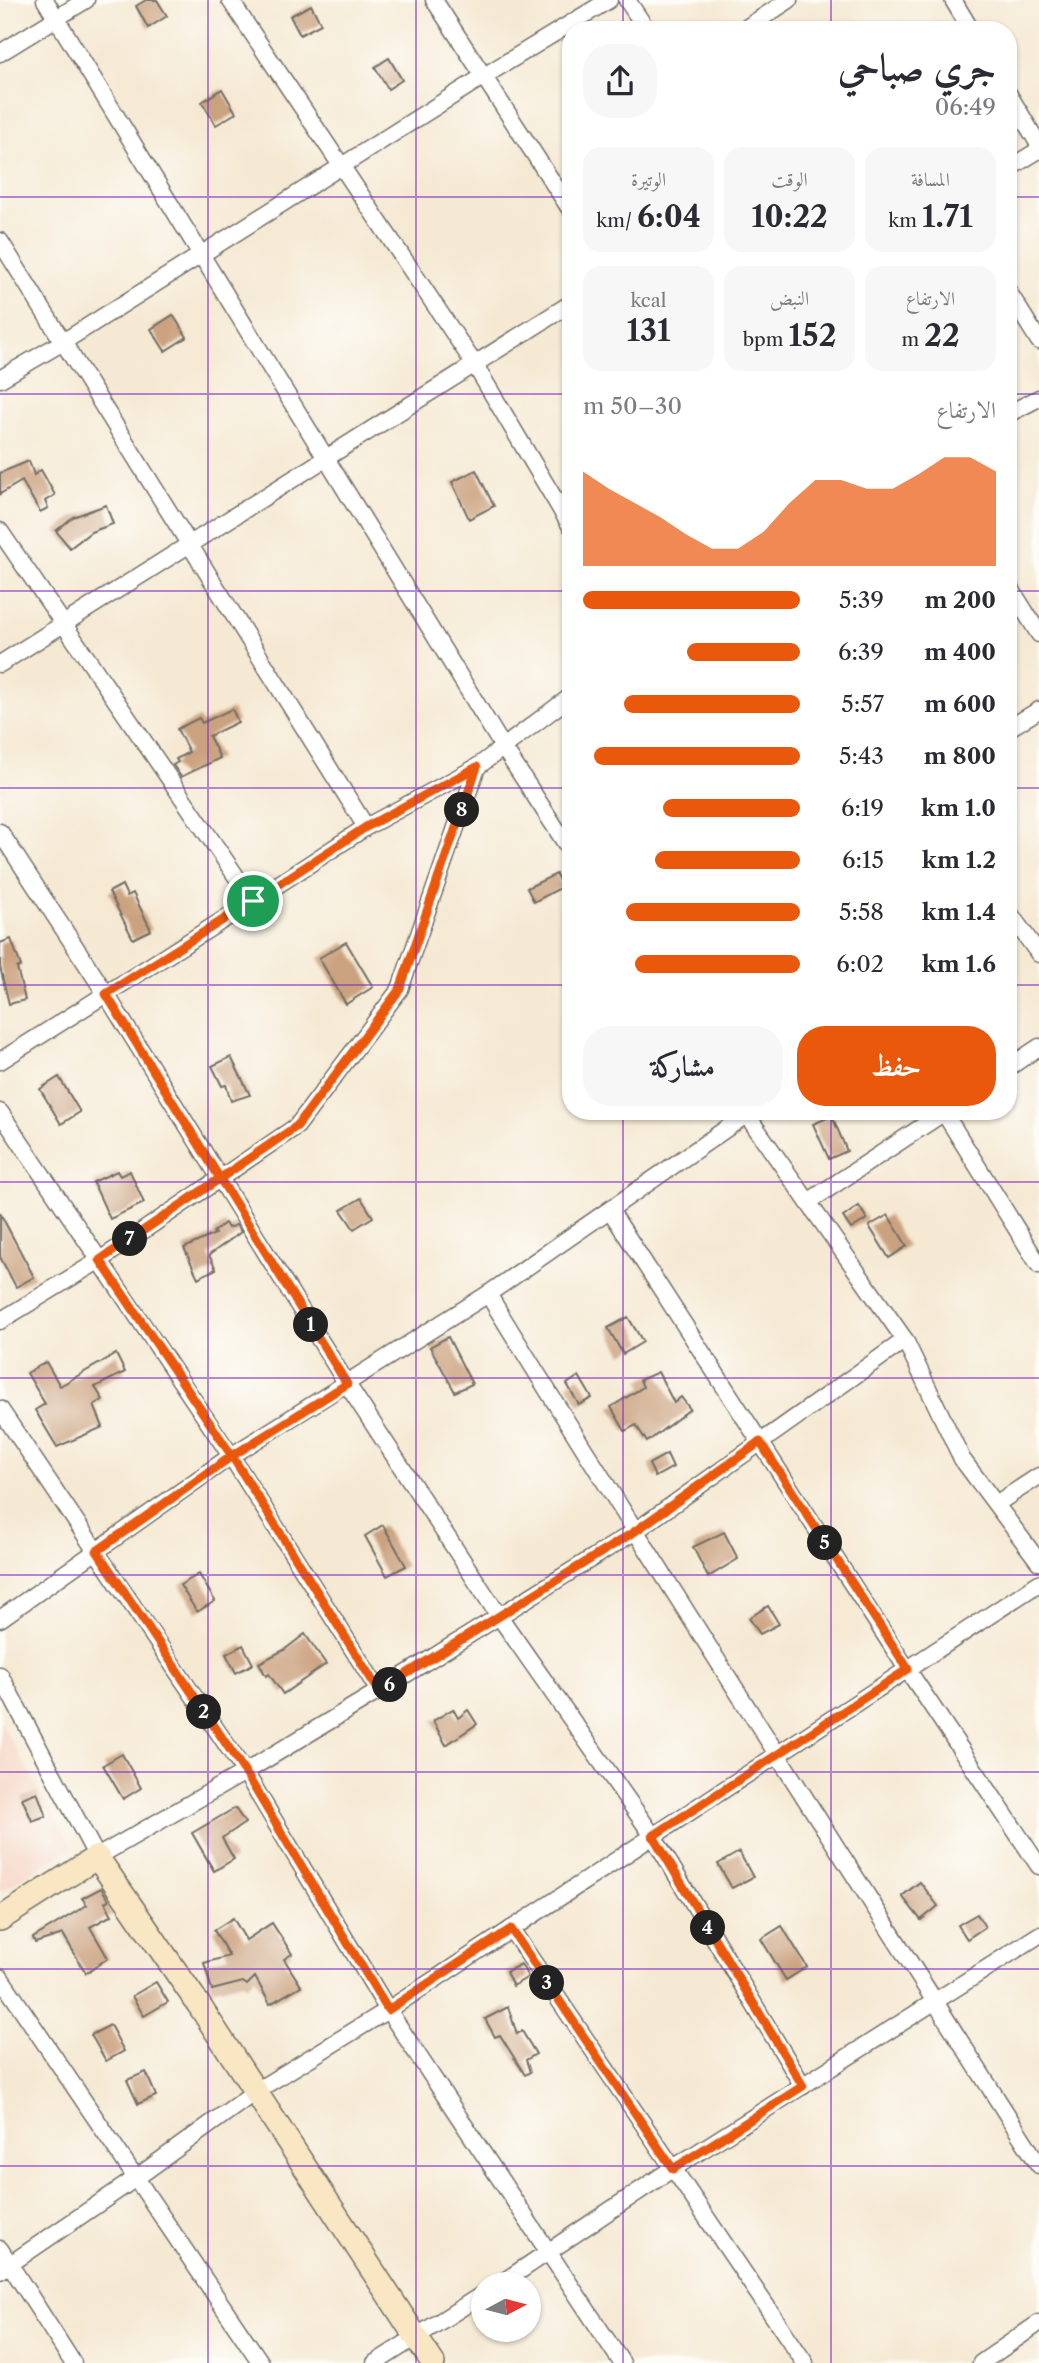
<!DOCTYPE html>
<html lang="ar">
<meta charset="utf-8">
<style>
body{margin:0;font-family:"Libre Caslon Text",Amiri,serif;background:#f7f7f7;color:#2b2b33;direction:rtl;height:100vh;display:flex;flex-direction:column;font-size:26px;white-space:nowrap}
*{box-sizing:border-box;margin:0}
p{font-size:23px;color:#7c7c81}
.icon{flex:none;width:38px;height:38px;fill:none;stroke:currentColor;stroke-width:2;stroke-linecap:round;stroke-linejoin:round}
.map{position:relative;flex:1;overflow:hidden;direction:ltr}
.side{position:absolute;left:562px;top:21px;width:455px;height:1099px;display:flex;flex-direction:column;background:#fff;border-radius:28px;box-shadow:0 2px 5px #0004;direction:rtl}
.side>*{flex:none}
.needle{width:46px;rotate:83deg}
.buttons{position:absolute;left:471px;top:2272px;display:grid;gap:14px}
.buttons a{display:grid;place-items:center;width:70px;height:70px;border-radius:50%;background:#fff;box-shadow:0 2px 5px #0004;font-size:35px}
.pin{position:absolute;display:grid;place-items:center;width:60px;height:60px;color:#fff;margin:-30px;border:4px solid #fff;border-radius:50%;box-shadow:0 2px 7px #0007}
.km{position:absolute;width:35px;height:35px;margin:-18px;border-radius:50%;background:#222;color:#fff;font-size:19px;line-height:35px;text-align:center}
.round{display:grid;place-items:center;flex:none;width:74px;height:74px;border-radius:28px;background:#f7f7f7}
.overview{display:flex;align-items:center;justify-content:space-between;height:119px;padding:0 21px}
h1{font-size:38px;font-weight:700;line-height:52px}
.figures{display:grid;grid-template-columns:repeat(3,1fr);gap:10px;height:119px;padding:7px 21px}
.figures div{display:grid;align-content:center;border-radius:18px;background:#f7f7f7;text-align:center}
.figures b{font-size:30px;font-weight:700}
.figures small{font-size:19px;font-weight:400}
.figures p{font-size:19px}
.chart{height:196px;padding:14px 21px}
.chart p{display:flex;justify-content:space-between}
.chart svg{width:100%;height:126px;margin-top:7px;fill:#ea580c;opacity:.7}
.cta{display:flex;gap:14px;margin-top:auto;padding:14px 21px}
.cta a{flex:1;height:80px;border-radius:28px;background:#ea580c;color:#fff;font-size:28px;font-weight:700;line-height:80px;text-align:center}
.cta a+a{background:#f7f7f7;color:#2b2b33}
ul{padding:0 21px;list-style:none;font-size:23px}
li{display:grid;grid-template-columns:112px 84px 1fr;align-items:center;height:52px}
li i{height:18px;border-radius:9px;background:#ea580c}
.map>svg:first-child{display:block}
</style>
<div class="map">
<svg width="1039" height="2363" viewBox="0 0 1039 2363">
<rect width="100%" height="100%" fill="#fdfcf7"/>
<filter id="ink" filterUnits="userSpaceOnUse"><feTurbulence type="fractalNoise" baseFrequency=".0143" numOctaves="2"/><feDisplacementMap in="SourceGraphic" scale="14" xChannelSelector="R" yChannelSelector="G"/><feConvolveMatrix kernelMatrix="1 2 1 2 8 2 1 2 1" color-interpolation-filters="sRGB"/></filter>
<filter id="wash" filterUnits="userSpaceOnUse"><feTurbulence type="fractalNoise" baseFrequency=".00686" numOctaves="4" result="noise"/><feDisplacementMap in="SourceGraphic" scale="28" xChannelSelector="R" yChannelSelector="G"/><feGaussianBlur stdDeviation="1.57" result="paint"/><feColorMatrix in="noise" values="0 0 0 0 0 0 0 0 0 0 0 0 0 0 0 0 0 1.4 0 .05"/><feComposite in="paint" operator="in"/></filter>
<g filter="url(#wash)">
<rect width="100%" height="100%" fill="#f5e9d3"/>
<!-- built -->
<polygon fill="#f5d3c1" points="0,1722 73,1847 0,1892"/>
<g id="blocks">
<!-- building -->
<g fill="#cba27f">
<polygon points="146,0 157,0 167,16 148,28 136,6"/>
<polygon points="311,5 321,24 300,35 290,16"/>
<polygon points="389,58 402,80 388,89 375,67"/>
<polygon points="222,89 236,113 216,125 202,102"/>
<polygon points="173,315 187,337 165,351 151,329"/>
<polygon points="29,461 34,475 41,470 55,495 45,501 48,508 40,512 22,481 0,494 0,473"/>
<polygon points="476,470 494,506 469,519 452,482"/>
<polygon points="106,505 113,524 91,532 70,548 56,531 73,517"/>
<polygon points="232,709 238,722 209,736 220,758 181,777 173,765 178,762 176,759 189,752 177,729 199,718 202,723"/>
<polygon points="556,874 562,887 534,902 527,888"/>
<polygon points="122,885 127,896 133,893 151,930 133,939 109,892"/>
<polygon points="11,939 21,966 17,968 25,1000 9,1004 0,967 0,943"/>
<polygon points="346,942 373,987 346,1004 319,958"/>
<polygon points="231,1057 250,1095 231,1101 226,1085 222,1086 212,1066"/>
<polygon points="59,1077 80,1112 61,1124 40,1089"/>
<polygon points="832,1116 847,1151 829,1159 813,1124"/>
<polygon points="117,1171 120,1176 130,1171 144,1203 110,1219 93,1182"/>
<polygon points="361,1198 373,1217 354,1229 341,1210"/>
<polygon points="859,1206 867,1219 851,1229 843,1217"/>
<polygon points="0,1213 34,1277 16,1287 0,1257"/>
<polygon points="888,1215 907,1246 889,1258 869,1226"/>
<polygon points="225,1223 228,1228 236,1225 241,1232 209,1255 216,1269 198,1278 184,1248 215,1234 213,1232"/>
<polygon points="628,1317 643,1342 623,1354 608,1328"/>
<polygon points="448,1337 472,1384 455,1392 430,1347"/>
<polygon points="116,1354 125,1372 95,1387 103,1400 94,1405 103,1427 57,1447 35,1410 45,1404 27,1373 46,1362 60,1386"/>
<polygon points="658,1372 674,1403 681,1397 690,1409 647,1442 636,1425 625,1431 611,1407 643,1387 640,1380"/>
<polygon points="579,1376 592,1398 579,1405 567,1384"/>
<polygon points="667,1454 673,1467 655,1477 649,1464"/>
<polygon points="383,1525 406,1566 387,1576 365,1536"/>
<polygon points="724,1532 738,1559 708,1577 693,1547"/>
<polygon points="199,1574 215,1601 197,1612 180,1585"/>
<polygon points="768,1606 779,1624 760,1634 749,1618"/>
<polygon points="305,1634 326,1664 283,1694 269,1674 266,1676 259,1663 284,1650"/>
<polygon points="243,1645 253,1664 236,1673 226,1654"/>
<polygon points="453,1709 458,1718 468,1710 477,1724 446,1745 433,1721"/>
<polygon points="122,1754 141,1788 123,1799 103,1765"/>
<polygon points="37,1792 46,1816 32,1821 22,1798"/>
<polygon points="235,1808 245,1823 222,1838 234,1859 214,1871 192,1833"/>
<polygon points="739,1852 753,1877 732,1888 718,1864"/>
<polygon points="920,1882 938,1906 921,1920 902,1896"/>
<polygon points="101,1888 109,1900 105,1902 112,1915 90,1927 108,1958 86,1973 63,1934 35,1943 33,1938 87,1905 82,1898"/>
<polygon points="977,1914 985,1927 967,1939 958,1925"/>
<polygon points="233,1918 246,1940 272,1923 292,1954 284,1959 301,1986 270,2004 255,1977 247,1985 243,1982 212,1990 204,1963 229,1956 214,1930"/>
<polygon points="782,1926 807,1967 786,1980 761,1939"/>
<polygon points="521,1964 528,1977 513,1986 506,1972"/>
<polygon points="156,1982 168,2002 144,2016 132,1996"/>
<polygon points="508,2007 517,2034 522,2031 536,2054 526,2060 530,2072 525,2075 500,2035 495,2037 485,2019"/>
<polygon points="110,2025 124,2051 106,2061 91,2035"/>
<polygon points="146,2072 156,2096 138,2104 127,2080"/>
</g>
</g>
</g>
<g filter="url(#ink)">
<use href="#blocks" fill-opacity="0" stroke="#726e66" stroke-width="2"/>
<g fill="none" stroke-linecap="round" stroke-linejoin="round">
<defs>
<g id="street">
<polyline points="45,0 503,747 570,850"/>
<polyline points="230,0 475,365 570,525"/>
<polyline points="434,0 570,209"/>
<polyline points="627,0 647,30"/>
<polyline points="953,0 971,30"/>
<polyline points="743,30 789,0"/>
<polyline points="0,53 86,0"/>
<polyline points="1008,93 1039,145"/>
<polyline points="1008,169 1039,150"/>
<polyline points="0,241 366,827"/>
<polyline points="1008,291 1039,341"/>
<polyline points="0,379 63,342 484,76 609,0"/>
<polyline points="1008,414 1039,398"/>
<polyline points="0,531 253,901"/>
<polyline points="1008,584 1039,634"/>
<polyline points="0,664 570,304"/>
<polyline points="1008,729 1039,710"/>
<polyline points="0,832 106,994 347,1384 499,1616 653,1836 803,2086"/>
<polyline points="1008,911 1039,954"/>
<polyline points="0,1061 253,901 366,827 477,767 570,697"/>
<polyline points="1008,1068 1039,1047"/>
<polyline points="744,1111 905,1340 962,1459 1039,1562"/>
<polyline points="943,1111 1039,1265"/>
<polyline points="0,1112 231,1456 379,1691"/>
<polyline points="808,1202 946,1111"/>
<polyline points="610,1210 907,1669 1039,1866"/>
<path d="M488 1294C668 1587 855 1875 1039 2165"/>
<polyline points="0,1321 100,1260 297,1126 400,989 477,767"/>
<polyline points="0,1409 245,1772 388,2010 622,2363"/>
<polyline points="996,1504 1039,1476"/>
<polyline points="0,1619 231,1456 488,1294 746,1115"/>
<polyline points="0,1675 97,1857 245,1772 379,1691 634,1532 905,1340"/>
<polyline points="511,1929 805,2363"/>
<polyline points="0,1977 261,2363"/>
<polyline points="0,2249 73,2363"/>
<polyline points="0,2271 136,2178 256,2091 388,2010 1039,1583"/>
<polyline points="500,2284 672,2169 1039,1935"/>
<polyline points="375,2363 483,2294"/>
<polyline points="981,2363 1039,2323"/>
</g>
<polyline id="secondary" points="0,1919 97,1857 199,2005 433,2363"/>
</defs>
<!-- street casing -->
<use href="#street" stroke="#726e66" stroke-width="19"/>
<!-- secondary casing -->
<use href="#secondary" stroke="#726e66" stroke-width="26"/>
<!-- street -->
<use href="#street" stroke="#fff" stroke-width="16"/>
<!-- secondary -->
<use href="#secondary" stroke="#f9e7c3" stroke-width="23"/>
</g>
</g>
<g fill="none" stroke-linecap="round" stroke-linejoin="round" filter="url(#ink)">
<defs>
<path id="route" d="M253 901 106 994C187 1124 266 1254 347 1384L232 1456 97 1551 245 1772 388 2010 511 1929 673 2169 803 2086 653 1836 908 1669 760 1442 634 1532 379 1691 232 1456 100 1260 297 1126 400 989 477 767 366 827 253 901"/>
</defs>
<!-- route casing -->
<use href="#route" stroke="#fff" stroke-width="14"/>
<!-- route -->
<use href="#route" stroke="#ea580c" stroke-width="9"/>
</g>
<!-- grid -->
<path fill="none" stroke="#7b2cbf" stroke-width="2" stroke-opacity="0.55" d="M208 0V2363M416 0V2363M623 0V30M831 0V30M0 197H570M1008 197H1039M0 394H570M1008 394H1039M0 591H570M1008 591H1039M0 788H570M1008 788H1039M0 985H570M1008 985H1039M623 1111V2363M831 1111V2363M0 1182H1039M0 1378H1039M0 1575H1039M0 1772H1039M0 1969H1039M0 2166H1039"/>
</svg>
<div class="buttons">
<a><svg class="needle" viewBox="-14 -14 28 28"><path d="M0-13l5 13h-10z" fill="#e53935"/><path d="M0 13l5-13h-10z" fill="#7c7c81"/></svg></a>
</div>
<div class="pin" style="left:253px;top:901px;background:#1e9e55"><svg class="icon" aria-label="arrive" viewBox="0 0 24 24"><path d="M6 21V4h12l-3 4 3 4H6"/></svg></div>
<b class="km" style="left:311px;top:1325px">1</b>
<b class="km" style="left:204px;top:1712px">2</b>
<b class="km" style="left:547px;top:1983px">3</b>
<b class="km" style="left:708px;top:1928px">4</b>
<b class="km" style="left:825px;top:1543px">5</b>
<b class="km" style="left:390px;top:1685px">6</b>
<b class="km" style="left:130px;top:1239px">7</b>
<b class="km" style="left:462px;top:810px">8</b>
<section class="side">
<div class="overview"><div><h1>جري صباحي</h1><p>06:49</p></div><a class="round"><svg class="icon" aria-label="share" viewBox="0 0 24 24"><path d="M12 15V3M7 8l5-5 5 5M5 13v7h14v-7"/></svg></a></div>
<div class="figures">
<div><p>المسافة</p><b>1.71<small> km</small></b></div>
<div><p>الوقت</p><b>10:22</b></div>
<div><p>الوتيرة</p><b>6:04<small> /km</small></b></div>
</div>
<div class="figures">
<div><p>الارتفاع</p><b>22<small> m</small></b></div>
<div><p>النبض</p><b>152<small> bpm</small></b></div>
<div><p>kcal</p><b>131</b></div>
</div>
<div class="chart"><p><span>الارتفاع</span>30–50 m</p>
<svg viewBox="0 0 160 44" preserveAspectRatio="none"><path d="M0 44V11L10 17L20 22L30 27L40 33L50 38L60 38L70 32L80 22L90 14L100 14L110 17L120 17L130 12L140 6L150 6L160 11V44z"/></svg>
</div>
<ul>
<li><b>200 m</b>5:39<i style="width:100%"></i></li>
<li><b>400 m</b>6:39<i style="width:52%"></i></li>
<li><b>600 m</b>5:57<i style="width:81%"></i></li>
<li><b>800 m</b>5:43<i style="width:95%"></i></li>
<li><b>1.0 km</b>6:19<i style="width:63%"></i></li>
<li><b>1.2 km</b>6:15<i style="width:67%"></i></li>
<li><b>1.4 km</b>5:58<i style="width:80%"></i></li>
<li><b>1.6 km</b>6:02<i style="width:76%"></i></li>
</ul>
<div class="cta"><a>حفظ</a><a>مشاركة</a></div>
</section>
</div>
